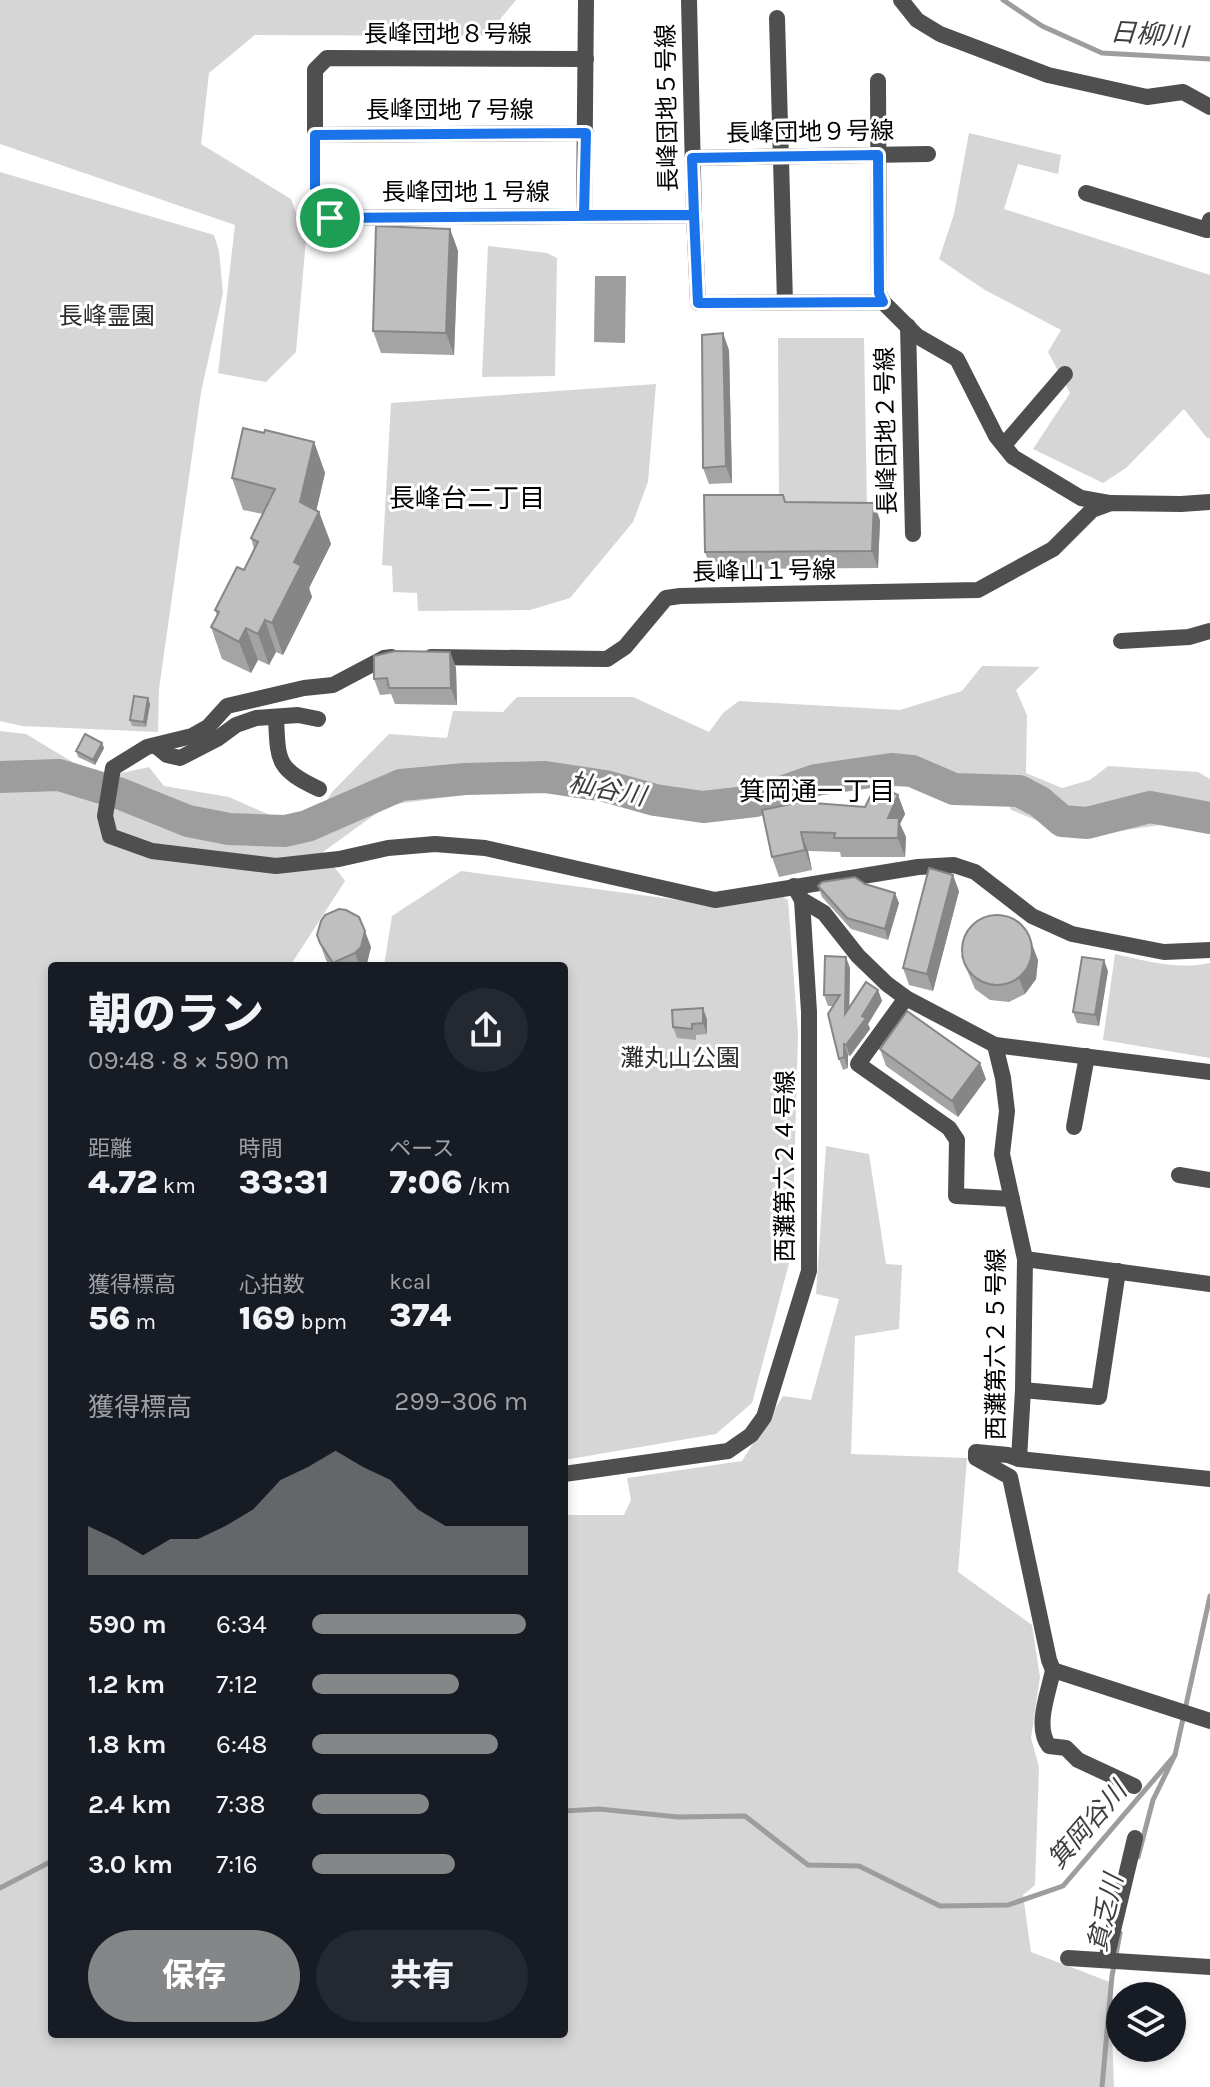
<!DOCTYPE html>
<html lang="ja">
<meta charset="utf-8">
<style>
body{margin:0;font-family:Karla,"Noto Sans JP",sans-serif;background:#242831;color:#f1f3f6;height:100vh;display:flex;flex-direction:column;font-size:30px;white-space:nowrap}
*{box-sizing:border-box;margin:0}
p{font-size:26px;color:#9ea1a6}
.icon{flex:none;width:44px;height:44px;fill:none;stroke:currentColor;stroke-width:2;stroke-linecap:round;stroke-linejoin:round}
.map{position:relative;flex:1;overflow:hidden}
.sheet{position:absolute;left:48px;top:962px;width:520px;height:1076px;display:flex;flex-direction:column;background:#171b24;border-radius:8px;box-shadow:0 4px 12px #0003}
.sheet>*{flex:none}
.buttons{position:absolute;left:1106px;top:1982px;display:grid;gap:16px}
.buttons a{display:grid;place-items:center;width:80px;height:80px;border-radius:50%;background:#171b24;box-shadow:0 4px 12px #0003;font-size:40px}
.pin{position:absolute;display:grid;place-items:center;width:68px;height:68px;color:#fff;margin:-34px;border:4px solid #fff;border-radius:50%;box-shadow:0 2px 8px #0007}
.round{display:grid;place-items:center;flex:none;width:84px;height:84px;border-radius:42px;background:#242831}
.overview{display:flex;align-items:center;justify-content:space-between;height:136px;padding:0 40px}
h1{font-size:44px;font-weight:800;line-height:60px}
.metrics{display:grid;grid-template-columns:repeat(3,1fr);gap:12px;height:136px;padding:8px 40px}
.metrics div{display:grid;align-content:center}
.metrics b{font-size:34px;font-weight:800}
.metrics small{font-size:22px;font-weight:400}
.metrics p{font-size:22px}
.chart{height:224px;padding:16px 40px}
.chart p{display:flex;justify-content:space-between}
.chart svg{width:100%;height:144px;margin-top:8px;fill:#858687;opacity:.7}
.button{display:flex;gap:16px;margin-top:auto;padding:16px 40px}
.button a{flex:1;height:92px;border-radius:48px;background:#858687;color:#fff;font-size:32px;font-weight:800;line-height:92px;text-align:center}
.button a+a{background:#242831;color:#f1f3f6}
ul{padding:0 40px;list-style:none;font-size:26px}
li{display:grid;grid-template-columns:128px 96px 1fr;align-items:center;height:60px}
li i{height:20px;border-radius:10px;background:#858687}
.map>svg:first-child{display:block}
</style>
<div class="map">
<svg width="1210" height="2087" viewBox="0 0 1210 2087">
<rect width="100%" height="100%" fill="#fff"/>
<!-- green -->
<g fill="#d6d6d6">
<polygon points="0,0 516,0 486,36 255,35 209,73 201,144 291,199 306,240 296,352 266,382 218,373 235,225 0,144"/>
<polygon points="969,133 1061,155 1058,174 1018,164 1004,209 1210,275 1210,438 1207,438 1184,409 1126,468 1103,483 1033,449 1070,393 1048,352 1061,330 985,290 939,259 954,214"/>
<polygon points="0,172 214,235 219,251 223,293 201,392 159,689 158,732 22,726 0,721"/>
<polygon points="488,246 547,253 557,258 555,376 482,377"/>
<polygon points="778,338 864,338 867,508 779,504"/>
<polygon points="656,384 648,482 633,522 570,598 530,610 418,611 417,593 393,592 392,566 382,565 391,403"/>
<polygon points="982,666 1040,667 1016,690 1027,715 1026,773 1062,788 1090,780 1108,766 1198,772 1210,779 1210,833 1167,824 1078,837 1011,810 1003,783 974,780 971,785 839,788 751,813 715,816 558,785 471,794 388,805 323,852 345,881 290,966 52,966 52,2034 564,2034 564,1515 624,1515 631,1500 627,1478 742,1461 783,1396 811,1400 839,1299 816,1294 826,1146 869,1154 886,1264 902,1265 899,1329 855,1336 851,1454 967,1458 958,1572 1032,1625 1040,1677 1031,1738 1039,1767 1035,1885 1023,1895 1031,1952 1110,1982 1114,2087 0,2087 0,731 26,734 99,778 149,767 164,786 229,797 306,831 333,791 389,734 447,738 453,711 503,712 517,697 633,697 709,732 724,712 739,701 900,710 962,691"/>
<polygon points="461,871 701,903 781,896 788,900 798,1034 792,1252 752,1403 716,1434 564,1460 564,966 384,966 392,916"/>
<path d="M1115 954C1147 961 1177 970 1210 963V1058L1103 1040Z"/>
</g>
<!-- water -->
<polygon fill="#9d9d9d" points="595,276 626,276 625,343 594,342"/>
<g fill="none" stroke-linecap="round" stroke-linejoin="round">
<!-- stream -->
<g stroke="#9d9d9d" stroke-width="5">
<polyline points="1003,0 1042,26 1102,53 1210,59"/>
<polyline points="564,1811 599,1809 678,1817 745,1816 808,1865 859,1866 940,1906 1008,1905 1063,1886 1175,1755"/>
<polyline points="1138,1857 1153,1800 1175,1755 1210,1596"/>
<polyline points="0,1888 52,1861"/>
<polyline points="1102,2087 1112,1976 1120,1933"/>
</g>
<!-- river -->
<polyline stroke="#9d9d9d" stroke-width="32" points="0,777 59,775 121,794 188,821 229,829 285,831 307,826 401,785 465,779 545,777 605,786 655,800 703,807 755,801 816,780 891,769 912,771 954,789 1019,791 1040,802 1062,821 1087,823 1150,807 1210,818"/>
<!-- minor -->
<g stroke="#4f4f4f" stroke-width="16">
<polyline points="689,0 694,215"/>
<polyline points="901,0 917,20 940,34 1048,75 1147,97 1183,92 1210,107"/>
<polyline points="777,18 785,302"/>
<polyline points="586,59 327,58 315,70 315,205 330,218 694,215 698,303 883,302 917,336 957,359 996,436 1013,457 1081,498 1109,503"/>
<polyline points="878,81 879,293 883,302"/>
<polyline points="315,135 586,133"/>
<polyline points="692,158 928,154"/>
<polyline points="1086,193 1207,230 1210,220"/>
<polyline points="584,215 586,0"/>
<polyline points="908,326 913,534"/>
<polyline points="1004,445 1065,374"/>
<polyline points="1121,641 1189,637 1210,631"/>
<polyline points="392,657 384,658 333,685 304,688 227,706 208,727 192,736 147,747 113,768 105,816 110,836 152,851 276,866 339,859 388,848 435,844 485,848 715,900 918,867 954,865 975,872 1032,916 1072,934 1164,952 1210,950"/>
<polyline points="431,657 607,659 625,647 666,598 680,596 978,590 1053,549 1092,510 1111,503 1181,504 1210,502"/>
<path d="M276 717C278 761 276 769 319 789"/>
<polyline points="156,746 167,755 180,758 217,739 236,725 256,718 298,715 318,719"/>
<polyline points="802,900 824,913 858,956 887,984 906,998 995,1045 1210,1072"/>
<polyline points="906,998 858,1064 949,1128 957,1140 956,1196 1012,1199"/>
<polyline points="995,1045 1003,1078 1007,1111 1002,1154 1025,1259 1023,1390 1019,1459"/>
<polyline points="1074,1127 1087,1056"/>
<polyline points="1179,1175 1210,1180"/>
<polyline points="1025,1259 1210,1284"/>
<polyline points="1023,1390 1099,1397 1118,1271"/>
<polyline points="564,1474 728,1451 751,1435 764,1417 809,1271 809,1012 802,900 794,886"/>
<polyline points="1053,1670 1049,1660 1010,1477 976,1458 976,1452 1008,1455 1019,1459 1210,1479"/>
<path d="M1053 1670C1049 1692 1034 1726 1049 1746L1066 1748 1078 1760 1134 1786"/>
<polyline points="1053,1670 1210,1721"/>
<polyline points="1068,1958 1210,1967"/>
<polyline points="1106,1960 1135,1838"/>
</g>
</g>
<!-- wall -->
<g fill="#a4a4a4">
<polygon points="450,229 458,251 454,355 381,353 373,331"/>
<polygon points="729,350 732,483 709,484 703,468"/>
<polygon points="264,433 314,442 325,473 316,511 319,512 331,544 309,588 312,597 283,655 276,652 269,665 258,660 251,673 222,659 211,627 217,615 215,610 244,570 254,549 251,538 263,514 243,510 232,478"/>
<polygon points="785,502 880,520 878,568 711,569 705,552"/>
<polygon points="450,652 456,668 457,705 395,704 391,694 380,695 374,679"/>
<polygon points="148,698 150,704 146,727 132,726 130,720"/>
<polygon points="102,743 104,748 95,765 78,757 76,751"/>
<polygon points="898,795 905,814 900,824 906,837 905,857 841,857 840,852 808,851 812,870 779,877 772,857 800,802 865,807"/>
<polygon points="865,884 899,903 888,940 851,929 822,897 818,886"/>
<polygon points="959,891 933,991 909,985 903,968"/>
<polygon points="317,935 371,947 367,963 364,966 327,966 329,965 326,960"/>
<polygon points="961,956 1038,960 1036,979 1025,994 1009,1002 990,1000 975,989"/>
<polygon points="850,968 849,1007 878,990 882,1001 868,1024 870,1029 850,1056 848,1055 848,1068 843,1070 839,1059 833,1006 828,1006 824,995"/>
<polygon points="1108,971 1099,1026 1077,1023 1073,1012"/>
<polygon points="707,1019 707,1034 696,1035 696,1040 677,1038 673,1027"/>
<polygon points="880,1049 986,1079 958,1117 886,1066"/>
</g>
<!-- shaded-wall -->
<g fill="#868686">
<polygon points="450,229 458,251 454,355 446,333"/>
<polygon points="723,333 729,350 732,483 726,466"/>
<polygon points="314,442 325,473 313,525 319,512 331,544 309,588 312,597 283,655 272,623 294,562 300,502"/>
<polygon points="874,503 880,520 878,568 872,551"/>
<polygon points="265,620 276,652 269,665 258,634"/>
<polygon points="246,628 258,660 251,673 239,642"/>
<polygon points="450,652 456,668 457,705 451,688"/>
<polygon points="148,698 150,704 146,727 144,722"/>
<polygon points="102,743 104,748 95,765 93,760"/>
<polygon points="898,795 905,814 900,824 906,837 905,857 898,838 888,818"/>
<polygon points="801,832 808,851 812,870 805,850"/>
<polygon points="953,875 959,891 933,991 927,974"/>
<polygon points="895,893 899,903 888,940 885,929"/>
<polygon points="365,931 371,947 367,963 364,966 360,966 355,953"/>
<polygon points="1032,944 1038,960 1036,979 1025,994 1019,978"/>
<polygon points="846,957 850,968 849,1025 845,1014"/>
<polygon points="1104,960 1108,971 1099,1026 1095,1015"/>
<polygon points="878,990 882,1001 868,1024 870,1029 850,1056 846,1045"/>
<polygon points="703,1008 707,1019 707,1034 703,1023"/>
<polygon points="844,1044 848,1055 848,1068 844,1057"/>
<polygon points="980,1063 986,1079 958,1117 952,1101"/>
</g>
<!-- building -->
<g fill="#bfbfbf" stroke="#868686" stroke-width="2">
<polygon points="376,226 450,229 446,333 373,331"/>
<polygon points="723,333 726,466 703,468 702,335"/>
<polygon points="243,428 264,433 265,430 314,442 300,502 319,512 294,562 301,566 272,623 265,620 258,634 246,628 239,642 211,627 219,612 215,610 237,567 244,570 258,542 251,538 275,489 232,478"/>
<polygon points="704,495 783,495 785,502 874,503 872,551 705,552"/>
<polygon points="395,651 450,652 451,688 389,688 387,678 374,679 374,656"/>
<polygon points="134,696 148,698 144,722 130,720"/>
<polygon points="85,734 102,743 93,760 76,751"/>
<polygon points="876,785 898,795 888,818 899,818 898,838 834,838 835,833 801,832 805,850 772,857 762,810 800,802 865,807"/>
<polygon points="929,868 953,875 927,974 903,968"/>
<polygon points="855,877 865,884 895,893 885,929 847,918 818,886 822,882"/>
<polygon points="339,909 346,910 359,917 365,931 361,947 355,953 333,963 320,943 317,935 321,921 325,915"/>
<circle cx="997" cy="950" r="35"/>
<polygon points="825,956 846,957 845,1014 866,982 878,990 862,1016 866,1018 846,1045 844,1044 844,1057 839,1059 828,1014 840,995 824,995"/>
<polygon points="1082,957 1104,960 1095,1015 1073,1012"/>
<polygon points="703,1008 703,1023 692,1024 692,1029 673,1027 672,1010"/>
<polygon points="907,1011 980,1063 952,1101 880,1049"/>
</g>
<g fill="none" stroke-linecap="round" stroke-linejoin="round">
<defs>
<polyline id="route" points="330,218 694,215 698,303 883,302 879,293 878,155 692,158 694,215 584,215 586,133 315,135 315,205 330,218"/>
</defs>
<!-- route casing -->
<use href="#route" stroke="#fff" stroke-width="16"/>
<!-- route -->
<use href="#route" stroke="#1a73e8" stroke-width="10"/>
</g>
<g text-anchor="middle" stroke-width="6" stroke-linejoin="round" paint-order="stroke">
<!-- street labels -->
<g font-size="24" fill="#000" stroke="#fff">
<text x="448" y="42">長峰団地８号線</text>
<text transform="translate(667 108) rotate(-91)" y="8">長峰団地５号線</text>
<text x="450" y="118">長峰団地７号線</text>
<text transform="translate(810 132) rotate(-1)" y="8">長峰団地９号線</text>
<text x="466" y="200">長峰団地１号線</text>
<text transform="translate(886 431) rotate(-91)" y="8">長峰団地２号線</text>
<text transform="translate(764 571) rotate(-1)" y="8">長峰山１号線</text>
<text transform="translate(785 1166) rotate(-90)" y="8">西灘第六２４号線</text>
<text transform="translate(996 1344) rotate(-90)" y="8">西灘第六２５号線</text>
</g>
<!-- park labels -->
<g font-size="24" fill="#2d2d2d" stroke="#fff">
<text x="107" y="324">長峰霊園</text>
<text x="680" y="1066">灘丸山公園</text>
</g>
<!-- water labels -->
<g font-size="26" font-style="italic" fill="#3e3e3e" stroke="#fff">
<text transform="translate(1149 34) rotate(4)" y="9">日柳川</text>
<text transform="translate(607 789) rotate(11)" y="9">杣谷川</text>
<text transform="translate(1087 1825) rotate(-49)" y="9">箕岡谷川</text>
<text transform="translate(1105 1913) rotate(-77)" y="9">貧乏川</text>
</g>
<!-- neighbourhood labels -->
<g font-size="26" fill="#000" stroke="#fff">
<text x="467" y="507">長峰台二丁目</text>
<text x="817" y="800">箕岡通一丁目</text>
</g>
</g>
</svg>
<div class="buttons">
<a><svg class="icon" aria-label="layers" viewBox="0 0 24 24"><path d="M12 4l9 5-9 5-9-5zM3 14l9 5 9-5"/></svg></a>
</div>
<div class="pin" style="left:330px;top:218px;background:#1e9e55"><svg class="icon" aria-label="arrive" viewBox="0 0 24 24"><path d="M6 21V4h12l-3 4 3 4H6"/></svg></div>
<section class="sheet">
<div class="overview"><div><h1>朝のラン</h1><p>09:48 · 8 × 590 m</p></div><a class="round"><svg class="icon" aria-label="share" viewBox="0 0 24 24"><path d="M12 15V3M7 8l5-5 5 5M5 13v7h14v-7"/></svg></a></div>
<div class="metrics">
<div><p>距離</p><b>4.72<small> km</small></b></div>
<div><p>時間</p><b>33:31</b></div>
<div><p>ペース</p><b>7:06<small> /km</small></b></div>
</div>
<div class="metrics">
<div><p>獲得標高</p><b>56<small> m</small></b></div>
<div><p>心拍数</p><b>169<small> bpm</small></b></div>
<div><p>kcal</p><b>374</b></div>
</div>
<div class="chart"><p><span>獲得標高</span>299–306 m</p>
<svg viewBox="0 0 160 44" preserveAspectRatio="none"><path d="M0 44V29L10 33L20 38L30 33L40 33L50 29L60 24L70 15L80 11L90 6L100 11L110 15L120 24L130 29L140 29L150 29L160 29V44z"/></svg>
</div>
<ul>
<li><b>590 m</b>6:34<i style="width:99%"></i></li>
<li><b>1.2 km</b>7:12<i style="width:68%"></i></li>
<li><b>1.8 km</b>6:48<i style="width:86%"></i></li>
<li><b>2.4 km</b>7:38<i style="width:54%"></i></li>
<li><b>3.0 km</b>7:16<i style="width:66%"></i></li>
</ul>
<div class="button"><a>保存</a><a>共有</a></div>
</section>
</div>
